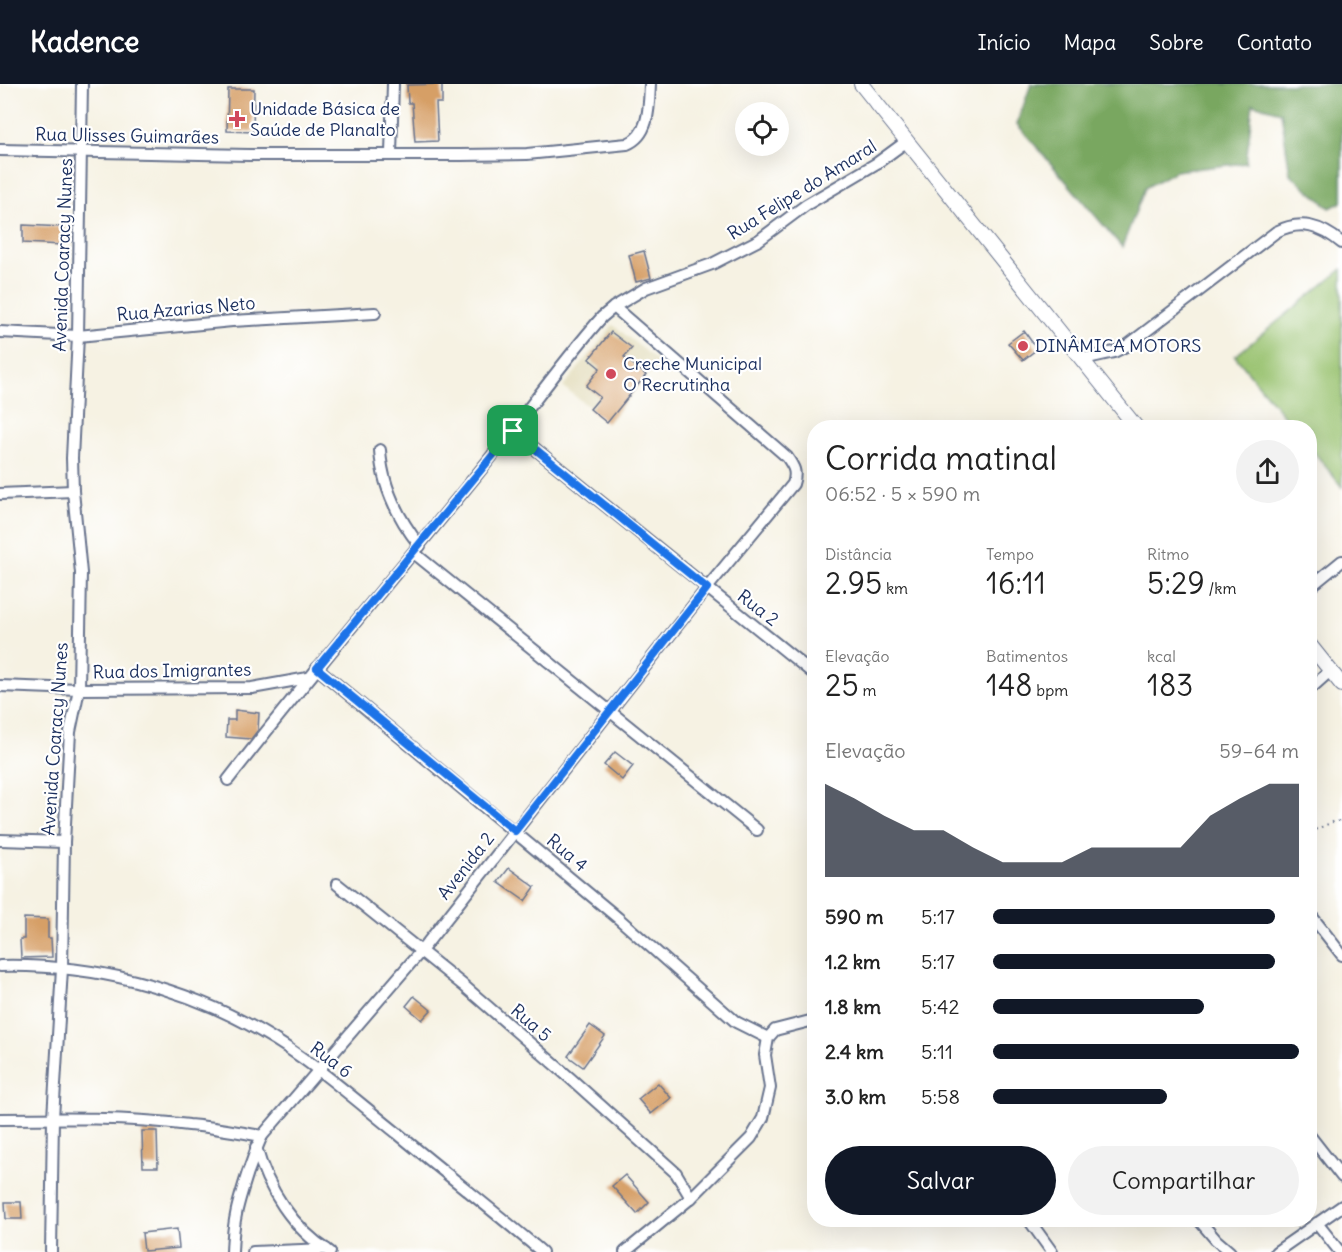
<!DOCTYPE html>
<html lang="pt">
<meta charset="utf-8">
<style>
body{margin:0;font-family:Delius,sans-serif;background:#f2f2f2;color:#222;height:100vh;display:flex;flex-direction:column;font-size:22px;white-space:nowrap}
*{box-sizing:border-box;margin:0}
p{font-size:20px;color:#767676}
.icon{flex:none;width:33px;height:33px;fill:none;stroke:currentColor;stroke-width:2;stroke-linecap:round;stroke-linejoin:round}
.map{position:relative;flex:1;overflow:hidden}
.details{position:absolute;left:807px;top:336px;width:510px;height:807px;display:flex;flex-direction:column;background:#fff;border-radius:24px;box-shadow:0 6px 24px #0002}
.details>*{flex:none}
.tools{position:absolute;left:735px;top:18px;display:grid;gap:12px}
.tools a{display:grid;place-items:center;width:54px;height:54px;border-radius:50%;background:#fff;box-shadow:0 6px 24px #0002;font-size:30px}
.pin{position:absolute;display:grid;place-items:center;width:51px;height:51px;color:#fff;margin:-26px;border-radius:12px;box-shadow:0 3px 9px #0006}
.round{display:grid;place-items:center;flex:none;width:63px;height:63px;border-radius:32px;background:#f2f2f2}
.summary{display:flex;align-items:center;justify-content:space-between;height:102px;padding:0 18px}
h1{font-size:33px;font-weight:600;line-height:45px}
.stats{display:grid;grid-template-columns:repeat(3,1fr);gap:9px;height:102px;padding:6px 18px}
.stats div{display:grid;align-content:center}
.stats b{font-size:30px;font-weight:600}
.stats small{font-size:16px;font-weight:400}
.stats p{font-size:16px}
.chart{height:168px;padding:12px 18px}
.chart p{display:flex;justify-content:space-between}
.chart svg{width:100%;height:108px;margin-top:6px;fill:#111827;opacity:.7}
.button{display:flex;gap:12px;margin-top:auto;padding:12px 18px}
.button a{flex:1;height:69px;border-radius:36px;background:#111827;color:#fff;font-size:24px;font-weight:600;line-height:69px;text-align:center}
.button a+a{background:#f2f2f2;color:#222}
ul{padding:0 18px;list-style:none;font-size:20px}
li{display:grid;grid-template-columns:96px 72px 1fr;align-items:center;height:45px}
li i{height:15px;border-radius:8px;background:#111827}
header{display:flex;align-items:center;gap:36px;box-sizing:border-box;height:84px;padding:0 30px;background:#111827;color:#fff}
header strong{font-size:28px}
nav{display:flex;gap:33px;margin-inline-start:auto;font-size:21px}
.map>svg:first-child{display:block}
</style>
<header>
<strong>Kadence</strong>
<nav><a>Início</a><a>Mapa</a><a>Sobre</a><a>Contato</a></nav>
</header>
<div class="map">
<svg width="1342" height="1168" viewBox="0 0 1342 1168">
<rect width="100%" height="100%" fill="#fff"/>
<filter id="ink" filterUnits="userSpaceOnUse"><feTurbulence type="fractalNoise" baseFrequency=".0167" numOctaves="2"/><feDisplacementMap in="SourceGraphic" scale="12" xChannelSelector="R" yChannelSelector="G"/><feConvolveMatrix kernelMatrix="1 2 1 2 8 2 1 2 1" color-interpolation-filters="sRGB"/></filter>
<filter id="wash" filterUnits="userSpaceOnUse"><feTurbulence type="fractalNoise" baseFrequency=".008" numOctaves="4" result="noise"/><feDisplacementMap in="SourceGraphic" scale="24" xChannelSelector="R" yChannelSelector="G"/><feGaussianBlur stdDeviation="1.35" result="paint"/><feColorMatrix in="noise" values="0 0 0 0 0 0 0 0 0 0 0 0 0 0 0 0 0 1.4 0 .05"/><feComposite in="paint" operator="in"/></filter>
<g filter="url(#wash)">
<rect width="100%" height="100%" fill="#f6f2e3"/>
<!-- built -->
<polygon fill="#e2dcba" points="613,241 659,278 609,338 563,303"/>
<!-- green -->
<polygon fill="#97c16d" stroke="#597866" stroke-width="1.5" points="1342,185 1342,403 1310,363 1310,344 1293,343 1235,272"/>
<!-- forest -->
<polygon fill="#79a760" stroke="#4a6b5f" stroke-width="1.5" points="1031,0 1342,0 1342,118 1330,124 1290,90 1281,28 1253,20 1246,79 1175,87 1145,104 1122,163 1017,40"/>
<g id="blocks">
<!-- building -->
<g fill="#d69f66">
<polygon points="442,0 442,19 436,19 438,57 415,58 412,19 408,19 407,1"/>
<polygon points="228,5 254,5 253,48 227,47"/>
<polygon points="23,141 63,143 63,161 23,159"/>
<polygon points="644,167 651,194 636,198 629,171"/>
<polygon points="1024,247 1037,265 1023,276 1008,259"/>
<polygon points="611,248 632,264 624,273 646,291 607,339 590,325 600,313 586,302 600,284 589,275"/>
<polygon points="235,626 259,629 258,646 251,655 226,653 227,636 235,636"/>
<polygon points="615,668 633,682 622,696 604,681"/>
<polygon points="509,784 535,803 525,817 498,798"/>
<polygon points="24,834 48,835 48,854 51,854 52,873 21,874 20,855 24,855"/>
<polygon points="414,912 431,926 422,936 406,922"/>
<polygon points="590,941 605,952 583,983 568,972"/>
<polygon points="658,999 671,1014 651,1030 638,1015"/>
<polygon points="142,1047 157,1047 158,1083 143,1083"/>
<polygon points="625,1091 649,1118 637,1130 612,1102"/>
<polygon points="5,1118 21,1118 22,1135 6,1135"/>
<polygon points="177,1145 179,1164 144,1167 142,1149"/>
</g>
</g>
</g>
<g filter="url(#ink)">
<use href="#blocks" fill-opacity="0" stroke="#68738d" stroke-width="1.5"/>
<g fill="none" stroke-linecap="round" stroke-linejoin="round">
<defs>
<g id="minor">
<path d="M0 66 249 71H460L527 70 627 60C650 51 649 21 650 0"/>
<polyline points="391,70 393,0"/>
<polyline points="0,248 78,252 232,237 375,229"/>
<path d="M1083 275 1114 268 1128 261 1276 148C1301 135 1321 142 1342 159"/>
<polyline points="513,347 814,590"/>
<path d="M380 366C382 402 398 434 420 462"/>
<polyline points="0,410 73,407"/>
<polyline points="414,469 757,746"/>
<polyline points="1310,503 1342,477"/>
<polyline points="317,584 618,834 736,938 768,954"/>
<polyline points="0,602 79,605 252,604 308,594"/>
<polyline points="1310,605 1330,587"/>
<path d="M228 696C308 593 393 494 475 393 518 341 557 284 602 233L614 223 646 204 712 180 759 156 806 121 877 79 907 57"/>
<polyline points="0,756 64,758"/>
<polyline points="337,800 463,901 570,994 676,1089 691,1114"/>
<polyline points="1310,830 1342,871"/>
<path d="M0 882C91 880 183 902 262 948 311 976 353 1014 397 1049 445 1089 494 1127 542 1168"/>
<path d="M0 1035C63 1034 127 1033 189 1041 213 1043 238 1048 262 1052"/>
<polyline points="1310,1052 1342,1093"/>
<path d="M256 1063C267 1104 293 1145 330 1168"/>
<polyline points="1029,1136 1052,1168"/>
<polyline points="1199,1136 1216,1156 1230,1168"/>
<polyline points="1317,1139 1340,1168"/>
<polyline points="51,1168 53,1034 62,885 64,758 70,648 79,605 81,489 73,407 72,374 78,252 82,0"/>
<path d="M232 1168C233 1135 238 1119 248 1088 253 1076 256 1064 262 1052L421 867 707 504 793 400C797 388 794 383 787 373L614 223"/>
<polyline points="253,1168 326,1165"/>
<polyline points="625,1168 691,1114 751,1054 763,1034 770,1004 765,971 768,954 775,946 814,936"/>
<polyline points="1276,1168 1342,1122"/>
</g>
<g id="tertiary">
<polyline points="861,0 1137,344"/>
<polyline points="1310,561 1342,601"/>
</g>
</defs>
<!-- minor casing -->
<use href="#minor" stroke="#68738d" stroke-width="14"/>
<!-- tertiary casing -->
<use href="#tertiary" stroke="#68738d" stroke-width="16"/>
<!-- path -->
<polyline stroke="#68738d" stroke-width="2" stroke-dasharray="1.5 4.5" stroke-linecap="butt" points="1310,748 1335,737 1342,737"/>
<!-- minor -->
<use href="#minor" stroke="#fff" stroke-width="10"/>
<!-- tertiary -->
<use href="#tertiary" stroke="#fff" stroke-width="14"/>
</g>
</g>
<g fill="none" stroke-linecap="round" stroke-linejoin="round" filter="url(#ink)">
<defs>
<polygon id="route" points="513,347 707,504 515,747 317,584"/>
</defs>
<!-- route casing -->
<use href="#route" stroke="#fff" stroke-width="12"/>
<!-- route -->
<use href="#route" stroke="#1a73e8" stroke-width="8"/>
</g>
<!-- markers -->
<g fill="#d1495b" stroke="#fff" stroke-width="2">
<path d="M234 26h6v6h6v6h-6v6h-6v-6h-6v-6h6z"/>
<circle cx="1023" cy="262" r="6"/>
<circle cx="611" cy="290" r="6"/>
</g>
<g text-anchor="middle" stroke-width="4.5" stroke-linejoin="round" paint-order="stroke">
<!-- poi labels -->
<g font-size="18" fill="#1b2f5e" stroke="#fff" text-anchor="start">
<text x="250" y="31">Unidade Básica de<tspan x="250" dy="21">Saúde de Planalto</tspan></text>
<text x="1035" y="268">DINÂMICA MOTORS</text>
<text x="623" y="286">Creche Municipal<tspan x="623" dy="21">O Recrutinha</tspan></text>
</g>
<!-- street labels -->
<g font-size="18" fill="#1b2f5e" stroke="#fff">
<text transform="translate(127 52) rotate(1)" y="6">Rua Ulisses Guimarães</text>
<text transform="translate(802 106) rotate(-32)" y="6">Rua Felipe do Amaral</text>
<text transform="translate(63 171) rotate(-88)" y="6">Avenida Coaracy Nunes</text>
<text transform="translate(186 225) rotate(-5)" y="6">Rua Azarias Neto</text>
<text transform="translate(758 524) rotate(38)" y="6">Rua 2</text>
<text transform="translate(172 587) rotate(-1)" y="6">Rua dos Imigrantes</text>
<text transform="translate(55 655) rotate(-86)" y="6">Avenida Coaracy Nunes</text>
<text transform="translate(567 769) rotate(40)" y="6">Rua 4</text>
<text transform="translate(466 782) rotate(-52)" y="6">Avenida 2</text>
<text transform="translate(531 939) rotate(41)" y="6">Rua 5</text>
<text transform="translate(331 976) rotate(37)" y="6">Rua 6</text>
</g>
</g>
</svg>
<div class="tools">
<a><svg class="icon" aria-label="locate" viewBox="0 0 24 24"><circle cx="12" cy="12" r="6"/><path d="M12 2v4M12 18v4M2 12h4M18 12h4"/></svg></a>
</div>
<div class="pin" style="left:513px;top:347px;background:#1e9e55"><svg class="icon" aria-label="arrive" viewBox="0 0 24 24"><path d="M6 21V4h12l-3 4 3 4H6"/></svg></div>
<section class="details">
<div class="summary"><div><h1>Corrida matinal</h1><p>06:52 · 5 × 590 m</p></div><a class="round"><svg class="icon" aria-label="share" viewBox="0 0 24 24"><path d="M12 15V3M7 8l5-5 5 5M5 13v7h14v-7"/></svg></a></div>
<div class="stats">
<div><p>Distância</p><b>2.95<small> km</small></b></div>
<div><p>Tempo</p><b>16:11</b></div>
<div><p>Ritmo</p><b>5:29<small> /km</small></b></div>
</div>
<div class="stats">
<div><p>Elevação</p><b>25<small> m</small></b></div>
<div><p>Batimentos</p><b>148<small> bpm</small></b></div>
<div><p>kcal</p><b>183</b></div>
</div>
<div class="chart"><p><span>Elevação</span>59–64 m</p>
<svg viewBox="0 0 160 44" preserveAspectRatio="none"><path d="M0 44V6L10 12L20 19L30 25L40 25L50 32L60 38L70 38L80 38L90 32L100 32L110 32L120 32L130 19L140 12L150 6L160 6V44z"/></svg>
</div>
<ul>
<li><b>590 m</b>5:17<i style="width:92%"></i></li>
<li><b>1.2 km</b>5:17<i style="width:92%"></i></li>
<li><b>1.8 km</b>5:42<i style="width:69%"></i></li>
<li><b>2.4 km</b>5:11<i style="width:100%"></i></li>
<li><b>3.0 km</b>5:58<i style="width:57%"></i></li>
</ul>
<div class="button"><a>Salvar</a><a>Compartilhar</a></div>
</section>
</div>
